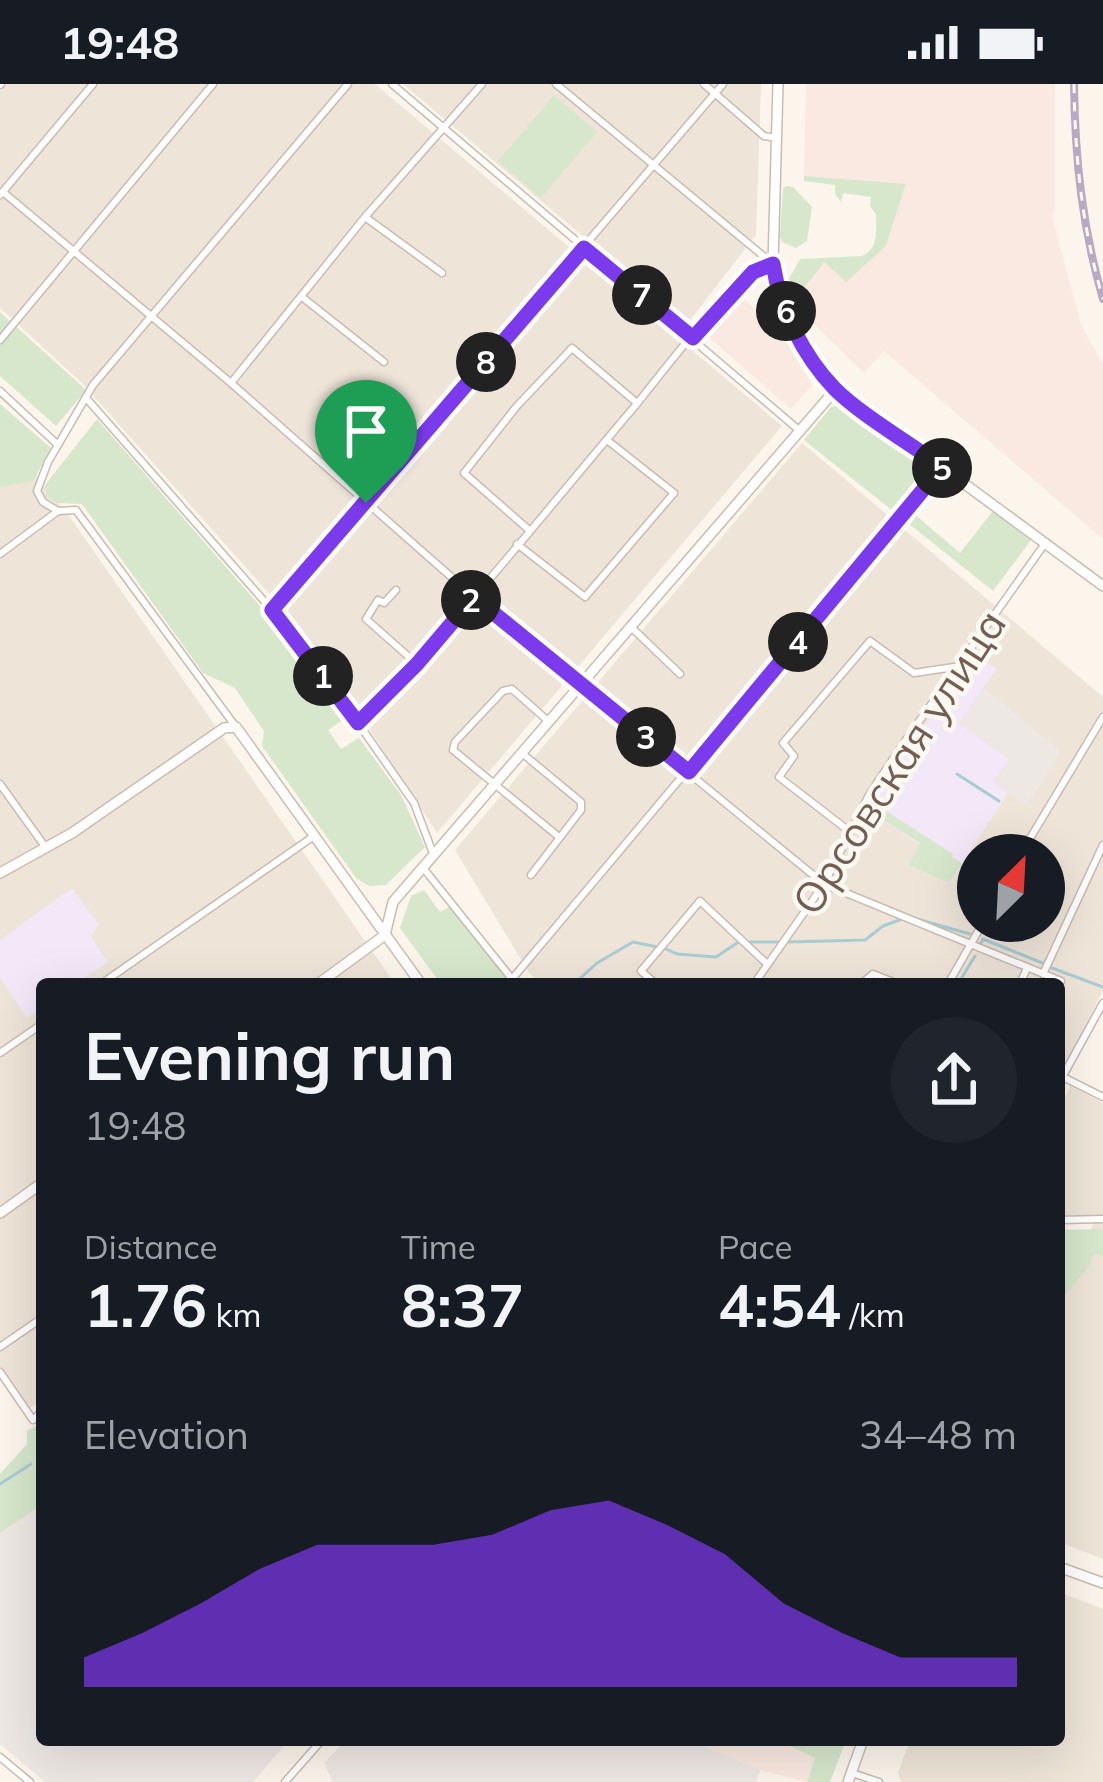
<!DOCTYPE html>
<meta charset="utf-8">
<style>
body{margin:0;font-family:Mulish,sans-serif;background:#20242c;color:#f1f3f6;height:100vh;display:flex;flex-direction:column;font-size:45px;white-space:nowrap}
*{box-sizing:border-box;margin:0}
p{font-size:39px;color:#9ea1a6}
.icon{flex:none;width:66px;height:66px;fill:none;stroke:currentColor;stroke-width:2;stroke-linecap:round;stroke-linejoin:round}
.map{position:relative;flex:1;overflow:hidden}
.sheet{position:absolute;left:36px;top:894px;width:1029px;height:768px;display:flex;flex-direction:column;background:#171b24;border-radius:12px;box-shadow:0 12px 48px #0002}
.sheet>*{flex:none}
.needle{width:78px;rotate:24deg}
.controls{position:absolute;left:957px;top:750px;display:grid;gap:24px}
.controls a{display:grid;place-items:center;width:108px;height:108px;border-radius:50%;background:#171b24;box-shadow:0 12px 48px #0002;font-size:60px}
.pin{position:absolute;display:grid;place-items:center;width:102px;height:102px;color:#fff;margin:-123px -51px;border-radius:50% 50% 50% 0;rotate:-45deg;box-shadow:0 0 12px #0007}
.pin .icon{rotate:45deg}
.km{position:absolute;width:60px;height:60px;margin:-30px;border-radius:50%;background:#222;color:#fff;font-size:33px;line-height:60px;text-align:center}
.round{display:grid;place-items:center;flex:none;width:126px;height:126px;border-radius:63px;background:#20242c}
.summary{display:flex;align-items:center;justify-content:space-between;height:204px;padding:0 48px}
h1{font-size:66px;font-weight:700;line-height:90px}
.stats{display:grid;grid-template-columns:repeat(3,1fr);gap:18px;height:204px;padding:12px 48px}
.stats div{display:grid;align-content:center}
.stats b{font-size:60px;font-weight:700}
.stats small{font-size:33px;font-weight:400}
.stats p{font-size:33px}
.chart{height:336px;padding:24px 48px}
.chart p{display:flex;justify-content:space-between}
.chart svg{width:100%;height:216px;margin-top:12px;fill:#7c3aed;opacity:.7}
.status{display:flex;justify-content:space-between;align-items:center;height:84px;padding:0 60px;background:#171b24;direction:ltr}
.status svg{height:33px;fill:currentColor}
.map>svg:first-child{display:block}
</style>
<div class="status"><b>19:48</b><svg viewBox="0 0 49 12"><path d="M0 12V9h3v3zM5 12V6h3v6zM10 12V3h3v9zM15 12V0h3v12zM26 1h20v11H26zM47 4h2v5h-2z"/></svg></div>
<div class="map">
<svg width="1103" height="1698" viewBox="0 0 1103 1698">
<rect width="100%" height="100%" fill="#fbf5eb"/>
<!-- residential -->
<g fill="#eee4d8" fill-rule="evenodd">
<polygon points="6,0 375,0 782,342 437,749 360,631 273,514 83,300 0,224 0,6"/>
<polygon points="403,0 761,0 756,151 687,240"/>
<polygon points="0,346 72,436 395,900 42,900 42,1316 30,1324 0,1283"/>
<path d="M802 359 1103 613V906L1059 997V900H540L528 887 455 766ZM978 771H1044V837H978Z"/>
<polygon points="1070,1002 1103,1019 1103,1475 1059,1458 1059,1227 1097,1131 1059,1131 1059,1026"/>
<polygon points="1059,1508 1103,1525 1103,1698 901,1698 898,1689 910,1656 1059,1656"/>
</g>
<!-- commercial -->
<g fill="#f9e9e1">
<polygon points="806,0 1055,0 1055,125 1052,133 1081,241 1103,281 1103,455 884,267 864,289 793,219 804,199 825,177 851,190 886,163 906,101 804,92"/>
<polygon points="741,213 779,246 812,301 791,325 707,252"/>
<polygon points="690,1656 822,1656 807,1698 760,1686"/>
</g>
<!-- industrial -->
<g fill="#ede8e3">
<polygon points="984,604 1061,668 1026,722 993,697 1008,675 958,640"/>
<polygon points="42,1421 42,1656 289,1656 253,1698 45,1698 0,1660 0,1449"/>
<polygon points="346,1656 690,1656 760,1686 756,1698 333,1698 324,1679"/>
</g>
<!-- education -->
<g fill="#f2e8f7">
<polygon points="974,568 997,585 958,640 1009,675 993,697 1008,709 949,800 907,781 919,760 867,727"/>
<polygon points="72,804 99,841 91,853 108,878 76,900 42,900 42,923 27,934 0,894 0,856"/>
</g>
<!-- green -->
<g fill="#d6e7cb">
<polygon points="554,11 597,48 541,114 498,77"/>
<path d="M804 92 906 100 886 162 846 198 824 178 796 214 789 195 800 175 862 172C879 164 876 147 876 130L870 122 871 113 843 109 841 118 835 110V101L804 97Z"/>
<polygon points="787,102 793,103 812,123 807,157 796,164 782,158 780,153 783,104"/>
<polygon points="0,228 86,306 56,342 0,292"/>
<polygon points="0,320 51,364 33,397 0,403"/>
<polygon points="841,320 941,391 913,429 960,469 993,427 1031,456 993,507 804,356 831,323"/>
<polygon points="97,335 272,536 346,634 328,646 341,665 359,654 401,711 425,763 386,801 369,802 356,794 262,662 264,647 235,604 203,589 82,420 57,419 46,412 45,401"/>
<polygon points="872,718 953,770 952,773 962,779 949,799 908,781 920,759 867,726"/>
<polygon points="424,806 440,828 451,822 516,900 441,900 400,844 411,812"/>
<polygon points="1103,1145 1103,1172 1094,1170 1088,1184 1063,1213 1059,1212 1059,1146"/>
<polygon points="42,1338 42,1421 0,1449 0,1390 27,1360 27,1347"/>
<polygon points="777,1656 846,1656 830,1698 807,1698 815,1674"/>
</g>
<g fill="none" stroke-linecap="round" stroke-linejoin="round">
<!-- stream -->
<g stroke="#a9cbd3" stroke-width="3">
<polyline points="957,690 999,717"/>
<polyline points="917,835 970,850"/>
<polyline points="749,858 778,858"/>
<polyline points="787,858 865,856 883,842 902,835"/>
<polyline points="980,861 983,855 1045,880"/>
<polyline points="664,864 677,870 716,873 740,857"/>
<polyline points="1052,884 1103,903"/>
<polyline points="574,900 597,879 633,858 658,863"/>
<polyline points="958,900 975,872"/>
<polyline points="0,1400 31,1380"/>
</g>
<defs>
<g id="street">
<polyline points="392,0 800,347"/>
<polyline points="556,0 773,180"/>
<polyline points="704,0 764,52 777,54"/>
<polyline points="0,1 1,0"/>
<polyline points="3,108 231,299 474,513 824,800 1061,897"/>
<polyline points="0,111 93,0"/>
<polyline points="365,133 442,189"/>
<polyline points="302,213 384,278"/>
<polyline points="0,256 213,0"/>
<polyline points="231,299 365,133 482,0"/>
<polyline points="0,307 58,361"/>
<polyline points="87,315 272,526 358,639 414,719 434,772"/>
<polyline points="58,427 43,418 37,407 48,378 93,301 348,0"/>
<polyline points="529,446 464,389 517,322 572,264 637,319"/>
<polyline points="517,460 585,513 674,409 607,356"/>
<polyline points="0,470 58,427 76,426 236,643"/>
<polyline points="396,506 384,519 378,516 366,535 417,580"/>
<polyline points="272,526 723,0"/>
<polyline points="632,544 680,590"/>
<polyline points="547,636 512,605 503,607 455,658 453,666 559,753"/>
<path d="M358 639C457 540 544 429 635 322 667 283 729 197 773 180"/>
<polyline points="523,670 581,718 581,726 531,791"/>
<polyline points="0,700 46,764"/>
<polyline points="849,747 779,693 794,672 783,659 870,557 914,589 954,583"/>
<polyline points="1020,771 1103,633"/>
<polyline points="424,785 516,900"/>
<polyline points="1043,890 1103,761"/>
<polyline points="512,895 942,383"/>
<polyline points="101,900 314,752"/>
<polyline points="656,900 641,887 700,817 765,878"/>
<polyline points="754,900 824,800 869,711 903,660 1046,458"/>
<polyline points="861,900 873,890 898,900"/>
<polyline points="948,900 984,837"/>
<polyline points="1020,900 1027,884"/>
<polyline points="0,969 42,940"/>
<polyline points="1063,993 1103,1013"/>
<polyline points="1059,999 1103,919"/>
<polyline points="1059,1136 1103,1135"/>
<polyline points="0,1263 42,1234"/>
<polyline points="0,1288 33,1336 42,1327"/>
<polyline points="0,1673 30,1698"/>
<polyline points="852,1689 879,1698"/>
<polyline points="285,1698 322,1656"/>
</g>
<g id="secondary">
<polyline points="778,0 773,180 783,221 796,249 836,305 1103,502"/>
<polyline points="0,789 72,749 224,644 236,643 421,900"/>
<polyline points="385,851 393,818 836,305"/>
<polyline points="318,900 385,851"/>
<polyline points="0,1129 42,1099"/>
<polyline points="1059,1483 1103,1499"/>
<polyline points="848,1698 863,1656"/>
</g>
</defs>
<!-- street casing -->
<use href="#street" stroke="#c9bcaf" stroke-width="9"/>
<!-- secondary casing -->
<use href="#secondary" stroke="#ccbcae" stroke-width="12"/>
<!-- street -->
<use href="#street" stroke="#fff" stroke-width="6"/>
<!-- secondary -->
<use href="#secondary" stroke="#fff" stroke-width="9"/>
<defs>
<path id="rail" d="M1074 0C1075 75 1082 143 1103 215"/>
</defs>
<!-- rail casing -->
<use href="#rail" stroke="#b9aac4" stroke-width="8"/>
<!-- rail -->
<use href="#rail" stroke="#fdf9f2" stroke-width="3" stroke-dasharray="9" stroke-linecap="butt"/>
</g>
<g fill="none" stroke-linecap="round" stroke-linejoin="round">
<defs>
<path id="route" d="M584 164 693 254 753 188 773 180C780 225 803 272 835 305 861 331 911 360 942 383L689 688 474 513 417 580 358 639 272 526Z"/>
</defs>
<!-- route casing -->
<use href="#route" stroke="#fff" stroke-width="24"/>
<!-- route -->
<use href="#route" stroke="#7c3aed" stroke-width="15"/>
</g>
<g text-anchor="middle" stroke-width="9" stroke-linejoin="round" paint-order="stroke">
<!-- street labels -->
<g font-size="42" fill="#735e51" stroke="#fdf9f2">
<text transform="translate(899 678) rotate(-57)" y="15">Орсовская улица</text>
</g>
</g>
</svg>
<div class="controls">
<a><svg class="needle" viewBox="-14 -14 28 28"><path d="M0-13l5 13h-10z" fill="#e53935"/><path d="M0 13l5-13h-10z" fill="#9ea1a6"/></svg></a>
</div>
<div class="pin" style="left:366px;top:419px;background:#1e9e55"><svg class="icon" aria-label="arrive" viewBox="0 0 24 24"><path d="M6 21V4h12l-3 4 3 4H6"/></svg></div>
<b class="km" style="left:323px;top:592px">1</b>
<b class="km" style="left:471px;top:516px">2</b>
<b class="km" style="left:646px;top:653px">3</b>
<b class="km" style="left:798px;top:558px">4</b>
<b class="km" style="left:942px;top:384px">5</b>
<b class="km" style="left:786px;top:227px">6</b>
<b class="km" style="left:642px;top:211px">7</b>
<b class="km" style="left:486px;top:278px">8</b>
<section class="sheet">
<div class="summary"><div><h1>Evening run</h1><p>19:48</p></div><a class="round"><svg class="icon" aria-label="share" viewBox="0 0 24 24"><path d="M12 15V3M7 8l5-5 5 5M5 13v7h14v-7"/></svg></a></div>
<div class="stats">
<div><p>Distance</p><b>1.76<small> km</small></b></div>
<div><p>Time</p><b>8:37</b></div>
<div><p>Pace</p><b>4:54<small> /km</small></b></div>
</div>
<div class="chart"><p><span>Elevation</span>34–48 m</p>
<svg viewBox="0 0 160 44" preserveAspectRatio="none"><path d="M0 44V38L10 33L20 27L30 20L40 15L50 15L60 15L70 13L80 8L90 6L100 11L110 17L120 27L130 33L140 38L150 38L160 38V44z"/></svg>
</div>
</section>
</div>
